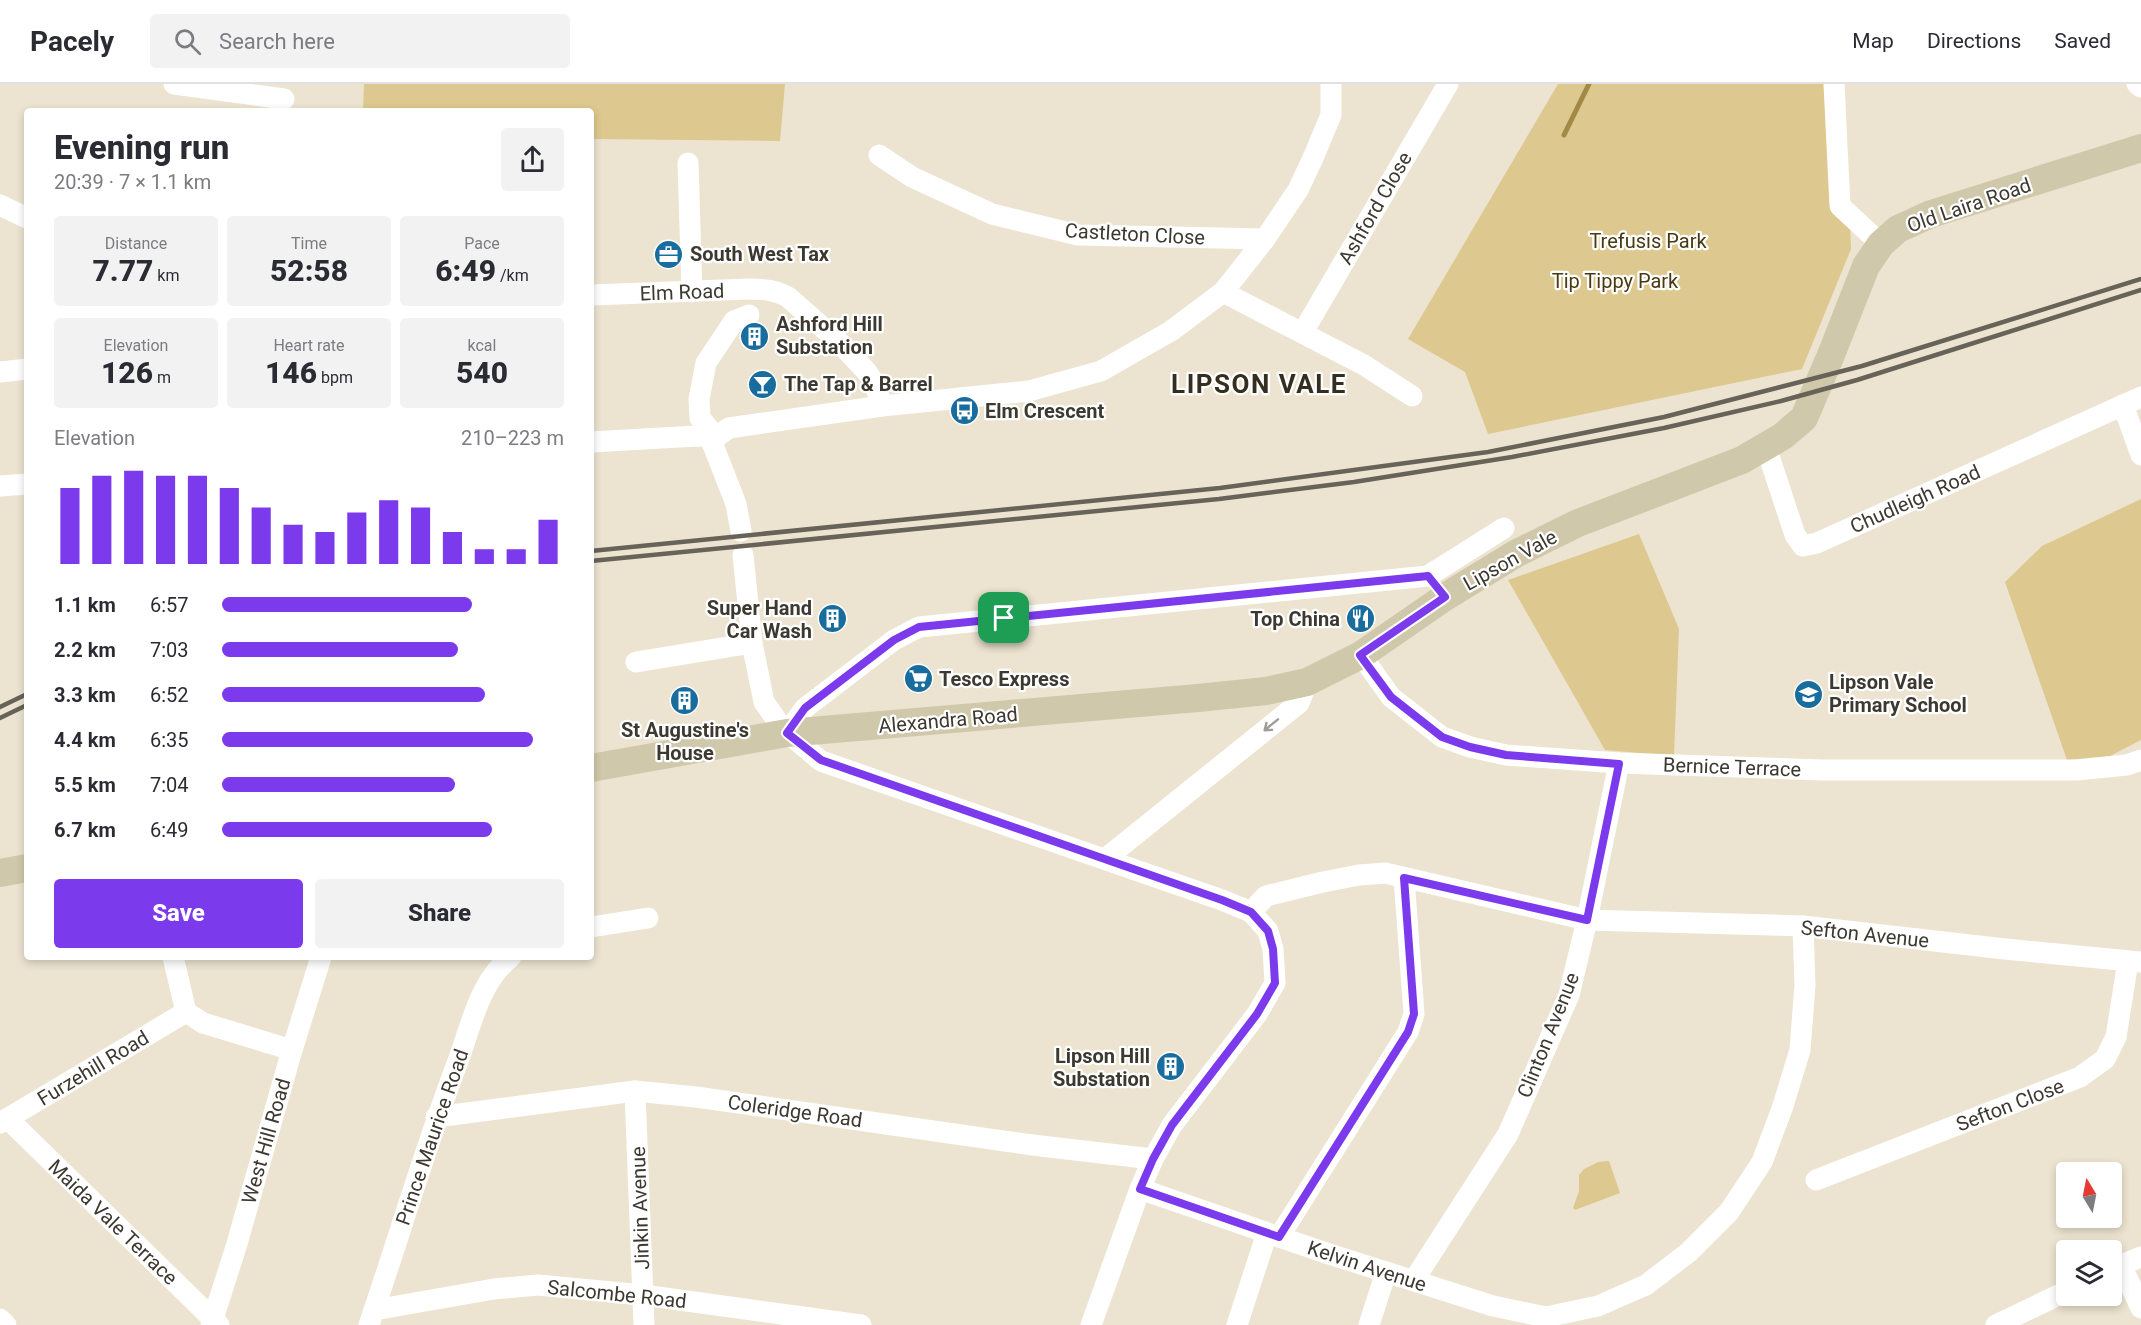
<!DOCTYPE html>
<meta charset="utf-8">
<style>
body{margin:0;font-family:Roboto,sans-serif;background:#f2f2f3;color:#2b2b33;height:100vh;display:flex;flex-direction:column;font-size:22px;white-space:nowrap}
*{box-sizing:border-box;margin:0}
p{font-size:20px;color:#7c7c81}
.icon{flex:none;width:33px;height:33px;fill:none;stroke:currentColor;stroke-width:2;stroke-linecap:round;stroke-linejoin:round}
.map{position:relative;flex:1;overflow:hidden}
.details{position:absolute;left:24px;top:24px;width:570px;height:852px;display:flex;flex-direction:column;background:#fff;border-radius:6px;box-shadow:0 3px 9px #0003}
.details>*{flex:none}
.needle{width:39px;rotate:350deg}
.fabs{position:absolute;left:2056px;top:1078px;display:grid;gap:12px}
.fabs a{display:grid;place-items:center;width:66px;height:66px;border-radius:6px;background:#fff;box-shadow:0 3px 9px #0003;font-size:30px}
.pin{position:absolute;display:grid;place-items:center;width:51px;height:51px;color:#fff;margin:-26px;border-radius:12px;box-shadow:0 3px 9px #0006}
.round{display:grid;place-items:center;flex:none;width:63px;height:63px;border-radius:6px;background:#f2f2f3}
.head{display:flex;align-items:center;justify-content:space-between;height:102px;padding:0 30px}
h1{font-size:33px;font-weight:800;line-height:45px}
.stats{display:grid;grid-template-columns:repeat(3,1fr);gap:9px;height:102px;padding:6px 30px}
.stats div{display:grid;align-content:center;border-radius:6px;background:#f2f2f3;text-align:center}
.stats b{font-size:30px;font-weight:800}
.stats small{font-size:16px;font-weight:400}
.stats p{font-size:16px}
.chart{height:168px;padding:12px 30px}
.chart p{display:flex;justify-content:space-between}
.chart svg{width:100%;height:108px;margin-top:6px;stroke:#7c3aed;stroke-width:6}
.action{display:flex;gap:12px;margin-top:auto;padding:12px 30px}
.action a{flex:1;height:69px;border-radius:6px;background:#7c3aed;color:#fff;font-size:24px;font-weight:800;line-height:69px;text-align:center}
.action a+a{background:#f2f2f3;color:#2b2b33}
ul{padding:0 30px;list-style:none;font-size:20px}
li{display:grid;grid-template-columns:96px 72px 1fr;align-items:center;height:45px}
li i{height:15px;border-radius:8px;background:#7c3aed}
header{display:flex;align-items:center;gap:36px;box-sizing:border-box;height:84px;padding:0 30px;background:#fff;border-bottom:2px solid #e1e1e2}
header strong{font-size:28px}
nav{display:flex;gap:33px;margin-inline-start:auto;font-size:21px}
.search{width:420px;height:54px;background:#f2f2f3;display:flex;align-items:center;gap:15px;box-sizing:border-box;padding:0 21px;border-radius:6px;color:#7c7c81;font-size:22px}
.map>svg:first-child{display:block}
</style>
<header>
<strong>Pacely</strong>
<div class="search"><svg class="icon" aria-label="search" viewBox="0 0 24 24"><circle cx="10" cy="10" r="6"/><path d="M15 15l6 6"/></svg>Search here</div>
<nav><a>Map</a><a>Directions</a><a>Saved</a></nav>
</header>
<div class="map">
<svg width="2141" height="1241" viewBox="0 0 2141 1241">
<rect width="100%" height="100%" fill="#ece4d0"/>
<!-- green -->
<g fill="#ddc88f">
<polygon points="364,0 785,0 780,57 591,55 591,27 363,27"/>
<polygon points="1558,0 1841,0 1847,55 1851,165 1802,285 1488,350 1465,288 1408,255"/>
<polygon points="2141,415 2141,656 2110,672 2067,676 2005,498 2042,462"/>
<polygon points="1639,450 1679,545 1674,672 1605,666 1508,496"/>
<polygon points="1609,1077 1620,1109 1575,1126 1573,1124 1579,1107 1579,1091 1584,1085 1598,1078"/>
</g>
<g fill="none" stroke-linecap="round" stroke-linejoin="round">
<!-- stream -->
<polyline stroke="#a28a46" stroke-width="5" points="1564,51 1589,0"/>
<!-- minor -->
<g stroke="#fff" stroke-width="21">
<polyline points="174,0 284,15"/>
<polyline points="1834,0 1840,122 1881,160"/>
<polyline points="2137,0 2141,3"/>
<polyline points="879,71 912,93 992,130 1078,151 1265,155"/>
<polyline points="688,79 692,208"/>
<polyline points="0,121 27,134"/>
<polyline points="1223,208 1364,281 1412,312"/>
<path d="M591 211 749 205C764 205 775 206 788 213L838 257 867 288 875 300 882 322"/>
<polyline points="1303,248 1448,0"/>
<polyline points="0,288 27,285"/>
<polyline points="2123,321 2141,371"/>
<polyline points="716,353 700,334 699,315 706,279 734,237 749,231"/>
<polyline points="591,358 697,352 716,353"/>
<polyline points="1766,363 1795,451 1803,462 1817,459 2141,313"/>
<polyline points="0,402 27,400"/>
<polyline points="741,447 736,420 713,361 716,353 729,344 882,322 1029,307 1101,287 1171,247 1223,208 1265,155 1298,106 1313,74 1331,31 1331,0"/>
<polyline points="743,471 752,559 764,618 783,645 821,677 1222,816 1251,828 1268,847 1273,865 1275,899 1257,930 1172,1041 1153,1075 1140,1105 1091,1241"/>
<polyline points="1361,571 1391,613 1442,653 1470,663 1506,671 1619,679 1824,686 2077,686 2127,681 2141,676"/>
<polyline points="636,578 752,559"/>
<polyline points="787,649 805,624 894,556 919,543 1428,492 1504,444"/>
<polyline points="1105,775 1299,619 1307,598"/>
<polyline points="1251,828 1266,812 1323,798 1359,791 1385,789 1587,836 1803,842 2005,865 2141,878"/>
<polyline points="591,843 648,834"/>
<polyline points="173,873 186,928 203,939 292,966"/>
<polyline points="635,1007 644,1241"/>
<polyline points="436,1033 635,1007 696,1013 1032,1061 1153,1075"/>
<polyline points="8,1035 219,1241"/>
<polyline points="0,1039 186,928"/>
<polyline points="1816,1096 2080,993 2105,975 2116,953 2128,877"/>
<polyline points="1140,1105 1326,1169 1493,1222 1546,1233 1598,1222 1646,1201 1689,1168 1729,1128 1762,1078 1783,1022 1800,966 1805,901 1803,842"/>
<polyline points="1279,1153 1408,948 1414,930 1404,794"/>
<polyline points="2121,1181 2141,1224"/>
<polyline points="2112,1185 2141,1173"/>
<polyline points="1414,1196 1508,1050 1569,911 1587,836 1619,679"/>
<polyline points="374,1226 494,1205 538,1201 643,1211 861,1241"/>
<polyline points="0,1235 6,1241"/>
<polyline points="211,1241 236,1163 292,966 321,873"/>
<path d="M369 1241C399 1153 425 1064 458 977 471 942 480 896 511 873"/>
<polyline points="1237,1241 1267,1149"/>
<polyline points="1369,1241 1386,1188"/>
<polyline points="1996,1241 2067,1207"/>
</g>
<!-- secondary -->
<g stroke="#d0c8ab" stroke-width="28">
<polyline points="591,684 787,649 1198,614 1266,607 1307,598 1361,571 1445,513 1517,469 1578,439 1742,376 1783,352 1804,334 1831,271 1866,182 1881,160 1898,145 1931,130 2141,64"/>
<polyline points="0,789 27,784"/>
</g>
<!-- rail -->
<g stroke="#676358" stroke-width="4.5">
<polyline points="591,467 1220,404 1488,368 1664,333 1862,282 2141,195"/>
<polyline points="591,477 1219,415 1354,398 1512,373 1664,344 1781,317 1857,296 2141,206"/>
<polyline points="0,623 27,610"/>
<polyline points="0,634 27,621"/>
</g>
</g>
<!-- one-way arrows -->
<defs><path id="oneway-shaft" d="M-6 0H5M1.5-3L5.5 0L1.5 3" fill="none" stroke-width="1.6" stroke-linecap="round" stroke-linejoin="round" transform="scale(1.5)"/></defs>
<use stroke="#9e9c98" href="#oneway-shaft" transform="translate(1271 641) rotate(141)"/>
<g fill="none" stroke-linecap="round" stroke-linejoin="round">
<defs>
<polygon id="route" points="1428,492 1445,513 1360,571 1391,613 1442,653 1470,663 1506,671 1619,680 1587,836 1404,794 1414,930 1408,948 1279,1153 1140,1105 1153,1075 1172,1041 1257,930 1275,899 1273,865 1268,847 1251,828 1222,816 821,676 787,649 805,624 894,556 919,543"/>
</defs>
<!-- route casing -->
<use href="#route" stroke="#fff" stroke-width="12"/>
<!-- route -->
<use href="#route" stroke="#7c3aed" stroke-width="8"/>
</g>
<!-- icons -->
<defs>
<symbol id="office-disc" viewBox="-11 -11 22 22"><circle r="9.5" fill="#186d9e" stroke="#fff"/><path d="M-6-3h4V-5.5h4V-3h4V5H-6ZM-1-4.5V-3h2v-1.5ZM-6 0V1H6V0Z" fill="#fff"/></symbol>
<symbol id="building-disc" viewBox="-11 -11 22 22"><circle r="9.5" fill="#186d9e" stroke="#fff"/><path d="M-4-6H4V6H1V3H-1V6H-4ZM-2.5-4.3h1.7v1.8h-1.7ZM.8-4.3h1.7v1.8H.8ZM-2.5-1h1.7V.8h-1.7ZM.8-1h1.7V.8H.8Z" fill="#fff"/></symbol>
<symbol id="bar-disc" viewBox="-11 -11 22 22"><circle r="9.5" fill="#186d9e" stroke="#fff"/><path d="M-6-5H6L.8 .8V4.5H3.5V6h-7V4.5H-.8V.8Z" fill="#fff"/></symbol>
<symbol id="bus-disc" viewBox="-11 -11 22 22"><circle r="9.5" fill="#186d9e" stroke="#fff"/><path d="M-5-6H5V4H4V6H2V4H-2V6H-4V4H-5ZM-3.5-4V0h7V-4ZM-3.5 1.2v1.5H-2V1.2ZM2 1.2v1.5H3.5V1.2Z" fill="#fff"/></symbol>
<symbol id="restaurant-disc" viewBox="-11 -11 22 22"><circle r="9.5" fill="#186d9e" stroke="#fff"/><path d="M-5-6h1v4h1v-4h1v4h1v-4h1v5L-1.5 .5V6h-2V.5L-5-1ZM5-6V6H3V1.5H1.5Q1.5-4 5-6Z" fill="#fff"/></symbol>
<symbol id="supermarket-disc" viewBox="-11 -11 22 22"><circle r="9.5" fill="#186d9e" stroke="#fff"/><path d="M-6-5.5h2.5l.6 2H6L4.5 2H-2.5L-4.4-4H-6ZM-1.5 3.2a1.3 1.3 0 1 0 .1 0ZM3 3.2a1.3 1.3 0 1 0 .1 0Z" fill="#fff"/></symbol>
<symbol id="school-disc" viewBox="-11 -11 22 22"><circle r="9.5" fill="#186d9e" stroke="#fff"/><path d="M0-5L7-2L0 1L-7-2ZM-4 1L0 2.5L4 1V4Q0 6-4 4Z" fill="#fff"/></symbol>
</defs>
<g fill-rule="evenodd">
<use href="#office-disc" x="652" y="154" width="33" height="33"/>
<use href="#building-disc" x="738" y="236" width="33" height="33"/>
<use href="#bar-disc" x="746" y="284" width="33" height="33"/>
<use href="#bus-disc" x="948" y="310" width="33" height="33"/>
<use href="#building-disc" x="816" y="518" width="33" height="33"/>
<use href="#restaurant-disc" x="1344" y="518" width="33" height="33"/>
<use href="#supermarket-disc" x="902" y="578" width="33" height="33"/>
<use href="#school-disc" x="1792" y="594" width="33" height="33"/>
<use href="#building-disc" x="668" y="600" width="33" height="33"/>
<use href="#building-disc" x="1154" y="966" width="33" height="33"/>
</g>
<g text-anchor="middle" stroke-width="4.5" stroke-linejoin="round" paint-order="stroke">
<!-- street labels -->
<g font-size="20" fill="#3c3931" stroke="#fff">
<text transform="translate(1969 121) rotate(-19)" y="7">Old Laira Road</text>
<text transform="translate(1375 124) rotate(-60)" y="7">Ashford Close</text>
<text transform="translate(1135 150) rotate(3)" y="7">Castleton Close</text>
<text transform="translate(682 208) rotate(-2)" y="7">Elm Road</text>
<text transform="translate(1915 415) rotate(-24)" y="7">Chudleigh Road</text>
<text transform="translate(1510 476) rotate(-29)" y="7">Lipson Vale</text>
<text transform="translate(948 636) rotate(-5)" y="7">Alexandra Road</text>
<text transform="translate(1732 683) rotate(2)" y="7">Bernice Terrace</text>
<text transform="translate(1865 850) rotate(6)" y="7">Sefton Avenue</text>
<text transform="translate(1548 951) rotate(-68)" y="7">Clinton Avenue</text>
<text transform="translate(93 984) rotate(-31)" y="7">Furzehill Road</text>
<text transform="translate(2010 1021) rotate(-21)" y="7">Sefton Close</text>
<text transform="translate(795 1027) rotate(8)" y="7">Coleridge Road</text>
<text transform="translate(432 1053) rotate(-71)" y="7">Prince Maurice Road</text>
<text transform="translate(266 1057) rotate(-74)" y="7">West Hill Road</text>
<text transform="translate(640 1124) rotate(-92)" y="7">Jinkin Avenue</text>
<text transform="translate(113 1138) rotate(44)" y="7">Maida Vale Terrace</text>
<text transform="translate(1367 1182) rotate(18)" y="7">Kelvin Avenue</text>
<text transform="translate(617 1210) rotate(6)" y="7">Salcombe Road</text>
</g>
<!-- park labels -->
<g font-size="20" fill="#483a12" stroke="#fff">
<text x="1648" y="164">Trefusis Park</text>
<text x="1615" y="204">Tip Tippy Park</text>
</g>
<!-- poi labels -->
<g font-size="20" font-weight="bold" fill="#3c3931" stroke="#fff" text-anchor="start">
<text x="690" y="177">South West Tax</text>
<text x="776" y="247">Ashford Hill<tspan x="776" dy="23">Substation</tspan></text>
<text x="784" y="307">The Tap &amp; Barrel</text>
<text x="985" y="334">Elm Crescent</text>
<text x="812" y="531" text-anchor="end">Super Hand<tspan x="812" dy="23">Car Wash</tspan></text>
<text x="1340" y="542" text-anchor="end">Top China</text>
<text x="939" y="602">Tesco Express</text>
<text x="1829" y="605">Lipson Vale<tspan x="1829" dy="23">Primary School</tspan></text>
<text x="685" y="653" text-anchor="middle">St Augustine's<tspan x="685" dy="23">House</tspan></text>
<text x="1150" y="979" text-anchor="end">Lipson Hill<tspan x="1150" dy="23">Substation</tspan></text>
</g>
<!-- district labels -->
<g font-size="26" font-weight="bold" letter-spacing="1.5" fill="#342e1e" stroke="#fff">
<text x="1259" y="309">LIPSON VALE</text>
</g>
</g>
</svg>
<div class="fabs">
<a><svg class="needle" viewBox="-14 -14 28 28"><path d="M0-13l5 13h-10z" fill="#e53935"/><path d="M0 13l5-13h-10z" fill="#7c7c81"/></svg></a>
<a><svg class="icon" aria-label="layers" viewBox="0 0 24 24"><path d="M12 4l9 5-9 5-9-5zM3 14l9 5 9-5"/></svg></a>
</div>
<div class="pin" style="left:1004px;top:534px;background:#1e9e55"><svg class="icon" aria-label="arrive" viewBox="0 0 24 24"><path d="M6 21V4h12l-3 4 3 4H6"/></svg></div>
<section class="details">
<div class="head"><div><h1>Evening run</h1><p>20:39 · 7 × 1.1 km</p></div><a class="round"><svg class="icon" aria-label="share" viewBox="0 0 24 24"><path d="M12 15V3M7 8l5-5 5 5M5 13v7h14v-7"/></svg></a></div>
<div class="stats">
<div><p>Distance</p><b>7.77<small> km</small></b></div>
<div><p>Time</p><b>52:58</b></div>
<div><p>Pace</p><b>6:49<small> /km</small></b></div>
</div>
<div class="stats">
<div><p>Elevation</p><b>126<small> m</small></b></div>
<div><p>Heart rate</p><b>146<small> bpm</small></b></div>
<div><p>kcal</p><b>540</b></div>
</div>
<div class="chart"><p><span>Elevation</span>210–223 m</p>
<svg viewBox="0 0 160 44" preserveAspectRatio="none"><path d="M5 44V13M15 44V8M25 44V6M35 44V8M45 44V8M55 44V13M65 44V21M75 44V28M85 44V31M95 44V23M105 44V18M115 44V21M125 44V31M135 44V38M145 44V38M155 44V26"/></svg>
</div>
<ul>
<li><b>1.1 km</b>6:57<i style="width:73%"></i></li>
<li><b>2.2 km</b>7:03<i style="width:69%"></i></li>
<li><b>3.3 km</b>6:52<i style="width:77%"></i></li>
<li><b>4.4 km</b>6:35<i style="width:91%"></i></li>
<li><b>5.5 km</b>7:04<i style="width:68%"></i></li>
<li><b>6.7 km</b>6:49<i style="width:79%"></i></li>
</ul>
<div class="action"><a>Save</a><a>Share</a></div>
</section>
</div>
